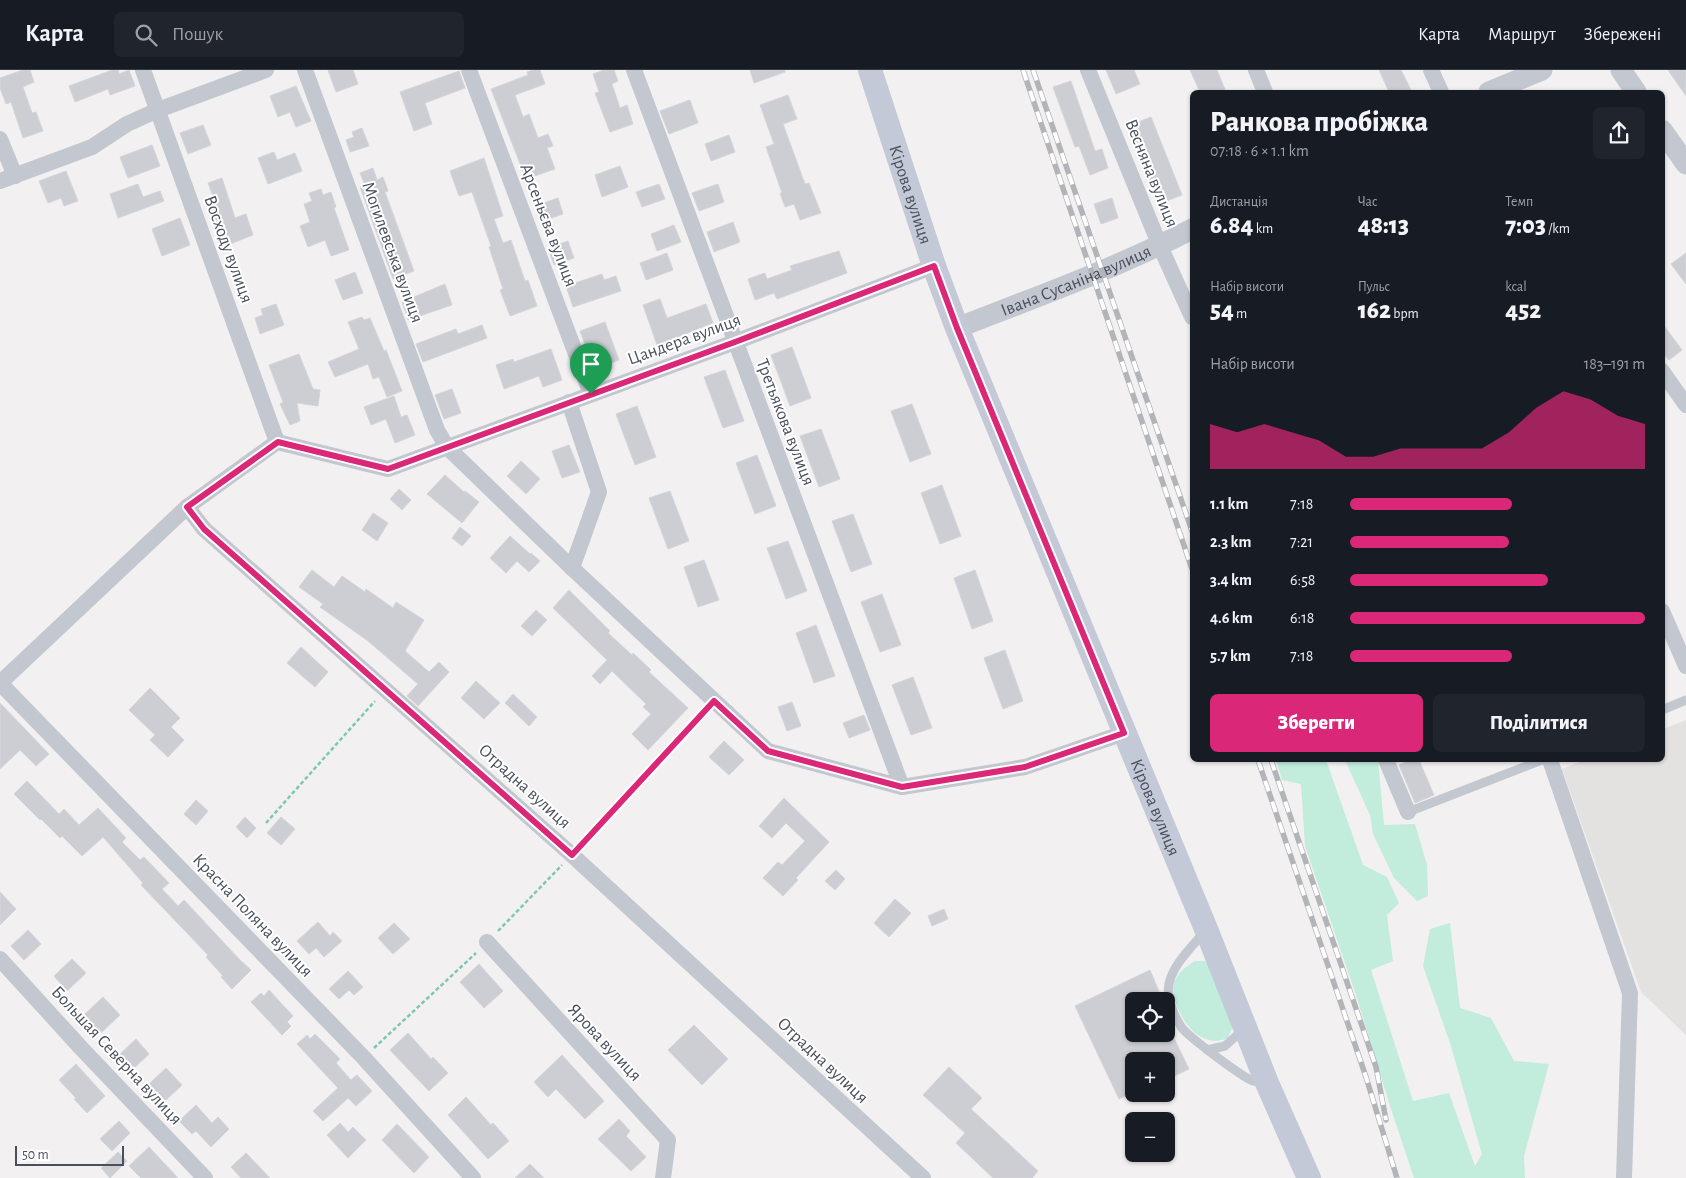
<!DOCTYPE html>
<html lang="uk">
<meta charset="utf-8">
<style>
body{margin:0;font-family:"Alegreya Sans",sans-serif;background:#20242c;color:#f1f3f6;height:100vh;display:flex;flex-direction:column;font-size:19px;white-space:nowrap}
*{box-sizing:border-box;margin:0}
p{font-size:16px;color:#9ea1a6}
.icon{flex:none;width:28px;height:28px;fill:none;stroke:currentColor;stroke-width:2;stroke-linecap:round;stroke-linejoin:round}
.map{position:relative;flex:1;overflow:hidden}
.panel{position:absolute;left:1190px;top:20px;width:475px;height:672px;display:flex;flex-direction:column;background:#171b24;border-radius:8px;box-shadow:0 1px 4px #0004}
.panel>*{flex:none}
.fabs{position:absolute;left:1125px;top:922px;display:grid;gap:10px}
.fabs a{display:grid;place-items:center;width:50px;height:50px;border-radius:8px;background:#171b24;box-shadow:0 1px 4px #0004;font-size:25px}
.scale{position:absolute;left:15px;bottom:12px;width:109px;box-sizing:border-box;padding-left:5px;border:2px solid #494f5c;border-top:0;font-size:14px;line-height:18px;white-space:nowrap;color:#494f5c;-webkit-text-stroke:4px #fff;paint-order:stroke}
.pin{position:absolute;display:grid;place-items:center;width:42px;height:42px;color:#fff;margin:-51px -21px;border-radius:50% 50% 50% 0;rotate:-45deg;box-shadow:0 0 5px #0007}
.pin .icon{rotate:45deg}
.round{display:grid;place-items:center;flex:none;width:52px;height:52px;border-radius:8px;background:#20242c}
.summary{display:flex;align-items:center;justify-content:space-between;height:85px;padding:0 20px}
h1{font-size:28px;font-weight:800;line-height:38px}
.stats{display:grid;grid-template-columns:repeat(3,1fr);gap:8px;height:85px;padding:5px 20px}
.stats div{display:grid;align-content:center}
.stats b{font-size:25px;font-weight:800}
.stats small{font-size:14px;font-weight:400}
.stats p{font-size:14px}
.chart{height:140px;padding:10px 20px}
.chart p{display:flex;justify-content:space-between}
.chart svg{width:100%;height:90px;margin-top:5px;fill:#db2777;opacity:.7}
.cta{display:flex;gap:10px;margin-top:auto;padding:10px 20px}
.cta a{flex:1;height:58px;border-radius:8px;background:#db2777;color:#fff;font-size:20px;font-weight:800;line-height:58px;text-align:center}
.cta a+a{background:#20242c;color:#f1f3f6}
ul{padding:0 20px;list-style:none;font-size:16px}
li{display:grid;grid-template-columns:80px 60px 1fr;align-items:center;height:38px}
li i{height:12px;border-radius:6px;background:#db2777}
header{display:flex;align-items:center;gap:30px;box-sizing:border-box;height:70px;padding:0 25px;background:#171b24;border-bottom:1px solid #363941}
header strong{font-size:24px}
nav{display:flex;gap:28px;margin-inline-start:auto;font-size:18px}
.search{width:350px;height:45px;background:#20242c;display:flex;align-items:center;gap:12px;box-sizing:border-box;padding:0 18px;border-radius:8px;color:#9ea1a6;font-size:19px}
.map>svg:first-child{display:block}
</style>
<header>
<strong>Карта</strong>
<div class="search"><svg class="icon" aria-label="search" viewBox="0 0 24 24"><circle cx="10" cy="10" r="6"/><path d="M15 15l6 6"/></svg>Пошук</div>
<nav><a>Карта</a><a>Маршрут</a><a>Збережені</a></nav>
</header>
<div class="map">
<svg width="1686" height="1108" viewBox="0 0 1686 1108">
<rect width="100%" height="100%" fill="#f2f0f0"/>
<!-- education -->
<polygon fill="#e3e2e1" points="1686,650 1686,965 1641,922 1562,699 1584,690 1662,690 1663,659"/>
<!-- green -->
<g fill="#c2ecdc">
<polygon points="1276,690 1326,690 1363,795 1387,807 1399,833 1387,845 1393,891 1371,900 1413,1031 1449,1023 1475,1096 1482,1084 1450,973 1423,896 1430,859 1450,853 1460,938 1491,948 1514,991 1549,994 1524,1086 1525,1108 1414,1108 1390,1036 1356,925 1305,776 1301,714 1282,710"/>
<polygon points="1345,690 1378,690 1384,755 1415,754 1427,795 1428,826 1417,831 1394,808 1373,764 1370,745"/>
<path d="M1195 891H1205L1211 895 1234 953 1228 968C1203 979 1183 955 1176 933 1174 927 1172 919 1174 913 1178 903 1186 896 1195 891Z"/>
</g>
<!-- building -->
<g fill="#cdced4" stroke="#d4d5db">
<polygon points="23,0 30,0 34,12 23,17 32,43 36,42 43,61 23,68 11,32 6,34 0,18 0,8"/>
<polygon points="112,0 118,0 119,4 129,0 135,16 110,25 108,19 75,32 69,16"/>
<polygon points="328,0 353,0 358,14 336,22"/>
<polygon points="533,0 540,0 545,14 515,25 523,47 529,44 538,68 548,64 553,76 547,78 555,99 526,109 491,19 528,5 527,2"/>
<polygon points="604,0 614,0 618,11 612,14 620,38 627,35 633,54 610,62 595,23 599,22 593,4"/>
<polygon points="750,0 785,0 785,2 754,13"/>
<polygon points="1106,0 1134,0 1140,14 1116,24"/>
<polygon points="1190,0 1217,0 1226,22 1200,22"/>
<polygon points="1379,0 1401,0 1412,22 1389,22"/>
<polygon points="1668,0 1686,0 1686,26"/>
<polygon points="459,1 465,18 425,33 432,54 414,61 400,22"/>
<polygon points="1071,11 1095,81 1102,79 1108,98 1090,105 1079,76 1075,77 1053,17"/>
<polygon points="296,16 311,51 296,57 290,42 278,47 270,26"/>
<polygon points="788,25 797,49 783,54 805,114 809,113 821,143 800,150 794,134 785,137 780,123 782,123 766,77 774,74 760,35"/>
<polygon points="690,30 698,53 669,64 660,41"/>
<polygon points="1151,47 1182,125 1159,134 1128,56"/>
<polygon points="203,55 211,75 188,84 180,63"/>
<polygon points="362,58 369,76 350,82 346,70 354,67 352,62"/>
<polygon points="729,65 735,82 711,91 705,74"/>
<polygon points="152,75 160,96 128,108 120,87"/>
<polygon points="274,82 277,90 295,83 302,101 268,114 258,88"/>
<polygon points="484,88 503,146 494,149 503,173 511,170 525,211 528,210 537,236 510,246 500,220 503,219 489,177 491,176 472,122 459,126 450,101"/>
<polygon points="620,96 628,117 602,127 595,105"/>
<polygon points="373,98 377,110 383,107 388,121 385,122 414,201 393,209 360,117 365,115 360,103"/>
<polygon points="66,101 78,131 64,136 61,128 48,133 39,111"/>
<polygon points="222,108 235,148 246,144 253,165 225,176 211,136 216,134 208,113"/>
<polygon points="138,114 143,127 160,121 164,131 118,148 110,124"/>
<polygon points="659,114 665,129 642,137 636,122"/>
<polygon points="718,114 724,132 699,141 692,123"/>
<polygon points="321,119 323,125 331,122 336,137 334,138 349,180 331,186 325,170 308,177 300,156 310,152 304,134 312,131 309,123"/>
<polygon points="558,128 563,144 543,151 538,135"/>
<polygon points="1112,128 1118,148 1101,154 1094,134"/>
<polygon points="180,148 190,175 162,186 152,159"/>
<polygon points="733,152 740,172 714,182 707,162"/>
<polygon points="674,155 681,172 657,181 651,164"/>
<polygon points="568,171 574,188 554,195 548,178"/>
<polygon points="839,181 847,203 777,229 774,223 755,230 748,209 765,203 767,209 792,200 790,196"/>
<polygon points="667,183 673,200 646,210 640,193"/>
<polygon points="1686,183 1686,214 1671,194"/>
<polygon points="355,202 363,223 343,230 335,210"/>
<polygon points="602,204 604,210 616,206 621,221 573,237 566,216"/>
<polygon points="445,214 452,235 408,250 402,232"/>
<polygon points="660,229 667,248 706,234 713,253 657,275 643,235"/>
<polygon points="276,234 284,255 260,264 255,248 263,245 261,239"/>
<polygon points="362,247 364,250 370,248 384,281 386,280 402,321 387,327 379,307 373,309 368,294 335,307 328,292 359,279 348,252"/>
<polygon points="605,252 619,290 594,299 580,261"/>
<polygon points="1662,253 1682,280 1669,290 1662,282"/>
<polygon points="482,255 487,268 423,292 416,274 456,259 458,264"/>
<polygon points="792,277 811,328 790,336 771,285"/>
<polygon points="551,279 562,310 543,317 539,306 504,319 496,295 513,289 514,292"/>
<polygon points="299,284 313,319 320,320 318,336 297,333 300,351 290,355 280,334 283,332 269,295"/>
<polygon points="725,300 744,351 723,358 704,307"/>
<polygon points="452,319 461,343 444,349 435,325"/>
<polygon points="394,326 401,347 407,345 415,365 395,373 386,349 371,355 364,337"/>
<polygon points="912,334 931,384 910,392 891,341"/>
<polygon points="637,336 656,387 635,395 616,344"/>
<polygon points="821,359 840,409 819,417 800,366"/>
<polygon points="569,375 580,402 562,408 552,381"/>
<polygon points="757,385 776,436 755,444 736,393"/>
<polygon points="521,391 540,409 526,424 507,406"/>
<polygon points="445,405 464,422 465,421 479,432 462,453 427,424"/>
<polygon points="942,415 961,466 940,474 921,423"/>
<polygon points="399,419 411,430 402,440 390,429"/>
<polygon points="670,421 689,471 668,479 649,428"/>
<polygon points="373,443 388,453 377,471 362,460"/>
<polygon points="853,444 872,494 851,502 832,451"/>
<polygon points="460,457 471,466 462,476 452,468"/>
<polygon points="510,466 530,484 531,483 540,491 529,502 517,491 506,503 490,488"/>
<polygon points="788,471 807,521 786,529 767,478"/>
<polygon points="704,490 719,530 698,537 684,497"/>
<polygon points="312,500 334,517 342,506 365,522 366,519 393,538 396,532 424,550 405,581 429,602 439,592 449,602 418,636 407,626 418,614 368,571 320,537 323,534 299,517"/>
<polygon points="975,500 993,551 972,559 954,508"/>
<polygon points="569,520 610,561 608,563 632,585 633,583 651,600 649,602 688,638 648,680 632,664 651,644 643,637 646,634 612,601 600,614 592,606 607,590 553,538"/>
<polygon points="882,524 901,575 880,582 861,532"/>
<polygon points="536,540 547,550 532,566 521,556"/>
<polygon points="816,555 835,606 814,613 796,563"/>
<polygon points="301,577 328,602 315,617 287,593"/>
<polygon points="1005,580 1023,631 1003,639 984,588"/>
<polygon points="913,607 932,658 911,665 892,615"/>
<polygon points="476,611 500,633 484,649 461,628"/>
<polygon points="150,618 180,648 171,657 184,670 168,687 150,670 155,665 129,640"/>
<polygon points="513,624 537,647 529,656 505,633"/>
<polygon points="792,632 801,656 787,661 778,637"/>
<polygon points="0,633 49,684 36,696 20,680 0,699"/>
<polygon points="864,645 870,660 849,668 843,653"/>
<polygon points="724,671 744,690 729,705 709,687"/>
<polygon points="1410,690 1419,690 1434,725 1415,733 1399,695"/>
<polygon points="27,711 59,744 64,739 79,755 98,738 126,768 122,772 140,790 144,787 169,813 162,819 178,836 184,830 240,890 251,900 232,919 221,907 223,906 206,887 208,885 141,815 143,813 103,767 82,786 62,766 60,768 41,749 40,750 14,724"/>
<polygon points="784,728 829,772 796,808 798,810 783,826 763,808 778,792 782,795 805,771 786,753 772,768 759,756"/>
<polygon points="196,730 208,741 196,755 184,744"/>
<polygon points="245,747 256,758 247,768 236,757"/>
<polygon points="281,747 295,759 281,775 267,763"/>
<polygon points="836,800 845,809 835,820 825,811"/>
<polygon points="0,822 16,839 0,855"/>
<polygon points="895,829 911,843 889,867 874,853"/>
<polygon points="944,839 948,849 932,856 928,846"/>
<polygon points="318,852 330,866 333,862 342,871 324,887 316,878 309,884 297,871"/>
<polygon points="394,853 410,869 393,884 378,868"/>
<polygon points="28,860 41,874 24,890 11,876"/>
<polygon points="72,889 86,903 67,921 54,906"/>
<polygon points="479,894 503,921 484,938 460,912"/>
<polygon points="1150,900 1163,931 1134,931 1134,964 1172,964 1189,999 1166,1010 1166,991 1134,991 1134,1022 1119,1029 1075,936"/>
<polygon points="348,901 363,917 354,925 349,920 339,929 329,919"/>
<polygon points="269,920 293,946 287,952 291,956 282,965 251,932 261,923 264,926"/>
<polygon points="103,927 120,945 101,963 84,945"/>
<polygon points="694,955 728,989 702,1015 668,980"/>
<polygon points="408,963 431,989 433,987 448,1003 429,1021 390,980"/>
<polygon points="315,964 340,989 336,993 351,1010 357,1005 372,1021 356,1036 348,1028 323,1051 313,1041 338,1018 297,974 307,965 310,969"/>
<polygon points="136,969 149,984 132,1000 118,986"/>
<polygon points="562,985 604,1031 585,1049 556,1019 548,1027 534,1012"/>
<polygon points="76,994 105,1026 87,1043 74,1029 76,1028 59,1010"/>
<polygon points="949,997 982,1028 971,1039 1038,1101 1032,1108 993,1108 956,1073 965,1063 923,1025"/>
<polygon points="166,998 182,1015 165,1031 149,1014"/>
<polygon points="466,1027 491,1055 493,1053 509,1071 488,1089 448,1045"/>
<polygon points="196,1035 212,1053 218,1047 229,1059 211,1077 196,1061 192,1064 179,1051"/>
<polygon points="619,1049 630,1061 626,1066 646,1087 631,1101 598,1069"/>
<polygon points="119,1051 130,1063 112,1081 100,1069"/>
<polygon points="340,1053 348,1062 353,1057 366,1070 348,1088 327,1065"/>
<polygon points="397,1054 429,1087 414,1103 382,1070"/>
<polygon points="149,1077 178,1108 141,1108 129,1096"/>
<polygon points="118,1082 127,1091 110,1108 101,1098"/>
<polygon points="246,1083 270,1108 241,1108 231,1097"/>
<polygon points="530,1094 544,1108 515,1108"/>
</g>
<g fill="none" stroke-linecap="round" stroke-linejoin="round">
<!-- path -->
<g stroke="#7dc7b4" stroke-width="2.5" stroke-dasharray="4 2.5" stroke-linecap="butt">
<polyline points="266,753 375,631"/>
<polyline points="581,775 705,641"/>
<polyline points="498,861 562,795"/>
<polyline points="374,978 476,883"/>
</g>
<!-- service -->
<g stroke="#c2c7d0" stroke-width="9">
<polyline points="1662,640 1686,630"/>
<polyline points="1408,742 1542,690"/>
<path d="M1205 861C1192 877 1173 894 1169 914 1166 928 1174 946 1182 958 1189 967 1242 1007 1253 1011 1256 1012 1260 1012 1264 1012"/>
<polyline points="1207,980 1225,976 1245,958"/>
</g>
<!-- minor -->
<g stroke="#c2c7d0" stroke-width="16">
<polyline points="143,0 277,372"/>
<polyline points="305,0 437,360 447,377 572,498 768,681 902,717 1025,697 1124,663"/>
<polyline points="469,0 591,324"/>
<polyline points="634,0 902,717"/>
<polyline points="1088,0 1160,176 1192,247"/>
<polyline points="1256,0 1265,22"/>
<polyline points="1431,0 1441,22"/>
<polyline points="0,69 15,106"/>
<polyline points="0,111 92,77 127,54 158,40 266,0"/>
<polyline points="1662,301 1686,335"/>
<polyline points="569,332 599,422 572,498"/>
<polyline points="277,372 187,437 0,613 363,987 473,1108"/>
<polyline points="277,372 388,399 735,272 934,196"/>
<polyline points="187,437 204,459 572,785 923,1108"/>
<polyline points="1662,541 1686,596"/>
<polyline points="1386,690 1408,742"/>
<polyline points="1550,690 1630,923 1624,1108"/>
<polyline points="487,872 668,1070 663,1108"/>
<polyline points="0,889 82,979 205,1108"/>
</g>
<!-- tertiary -->
<g stroke="#c2c7d0" stroke-width="21">
<polyline points="1621,0 1636,22"/>
<polyline points="1489,22 1542,0"/>
<polyline points="1662,60 1686,94"/>
<path id="s1" d="M957 258C1036 227 1117 198 1192 159"/>
</g>
<!-- secondary -->
<path stroke="#c4c9d7" stroke-width="24" id="s2" d="M870 0 934 196 957 258 1206 859 1267 1013 1309 1108"/>
<defs>
<g id="rail">
<polyline points="1023,0 1192,499"/>
<polyline points="1033,0 1192,461"/>
<polyline points="1258,690 1366,1007 1397,1108"/>
<polyline points="1271,690 1376,997 1386,1050"/>
</g>
</defs>
<!-- rail casing -->
<use href="#rail" stroke="#b3b4b9" stroke-width="5.5"/>
<!-- rail -->
<use href="#rail" stroke="#fff" stroke-width="4" stroke-dasharray="11" stroke-linecap="butt"/>
</g>
<g fill="none" stroke-linecap="round" stroke-linejoin="round">
<defs>
<polygon id="route" points="934,196 957,258 1124,663 1025,697 902,717 768,681 714,631 572,785 204,459 187,437 278,372 388,399 735,272"/>
</defs>
<!-- route casing -->
<use href="#route" stroke="#fff" stroke-width="10"/>
<!-- route -->
<use href="#route" stroke="#db2777" stroke-width="6"/>
</g>
<g text-anchor="middle" stroke-width="4" stroke-linejoin="round" paint-order="stroke">
<!-- street labels -->
<g font-size="18" fill="#494f5c" stroke="#fff">
<text transform="translate(1152 103) rotate(68)" y="6">Весняна вулиця</text>
<text dy="6" stroke="none"><textPath href="#s2" startOffset="131">Кірова вулиця</textPath></text>
<text transform="translate(549 155) rotate(69)" y="6">Арсеньєва вулиця</text>
<text transform="translate(229 179) rotate(70)" y="6">Восходу вулиця</text>
<text transform="translate(393 182) rotate(70)" y="6">Могилевська вулиця</text>
<text dy="6" stroke="none"><textPath href="#s1" startOffset="128">Івана Сусаніна вулиця</textPath></text>
<text transform="translate(684 269) rotate(-20)" y="6">Цандера вулиця</text>
<text transform="translate(786 352) rotate(69)" y="6">Третьякова вулиця</text>
<text transform="translate(525 716) rotate(42)" y="6">Отрадна вулиця</text>
<text dy="6" stroke="none"><textPath href="#s2" startOffset="791">Кірова вулиця</textPath></text>
<text transform="translate(253 845) rotate(46)" y="6">Красна Поляна вулиця</text>
<text transform="translate(605 972) rotate(47)" y="6">Ярова вулиця</text>
<text transform="translate(117 985) rotate(47)" y="6">Большая Северна вулиця</text>
<text transform="translate(823 990) rotate(43)" y="6">Отрадна вулиця</text>
</g>
</g>
</svg>
<div class="fabs">
<a><svg class="icon" aria-label="locate" viewBox="0 0 24 24"><circle cx="12" cy="12" r="6"/><path d="M12 2v4M12 18v4M2 12h4M18 12h4"/></svg></a>
<a>+</a>
<a>−</a>
</div>
<div class="scale">50 m</div>
<div class="pin" style="left:591px;top:324px;background:#1e9e55"><svg class="icon" aria-label="arrive" viewBox="0 0 24 24"><path d="M6 21V4h12l-3 4 3 4H6"/></svg></div>
<section class="panel">
<div class="summary"><div><h1>Ранкова пробіжка</h1><p>07:18 · 6 × 1.1 km</p></div><a class="round"><svg class="icon" aria-label="share" viewBox="0 0 24 24"><path d="M12 15V3M7 8l5-5 5 5M5 13v7h14v-7"/></svg></a></div>
<div class="stats">
<div><p>Дистанція</p><b>6.84<small> km</small></b></div>
<div><p>Час</p><b>48:13</b></div>
<div><p>Темп</p><b>7:03<small> /km</small></b></div>
</div>
<div class="stats">
<div><p>Набір висоти</p><b>54<small> m</small></b></div>
<div><p>Пульс</p><b>162<small> bpm</small></b></div>
<div><p>kcal</p><b>452</b></div>
</div>
<div class="chart"><p><span>Набір висоти</span>183–191 m</p>
<svg viewBox="0 0 160 44" preserveAspectRatio="none"><path d="M0 44V22L10 26L20 22L30 26L40 30L50 38L60 38L70 34L80 34L90 34L100 34L110 26L120 14L130 6L140 10L150 18L160 22V44z"/></svg>
</div>
<ul>
<li><b>1.1 km</b>7:18<i style="width:55%"></i></li>
<li><b>2.3 km</b>7:21<i style="width:54%"></i></li>
<li><b>3.4 km</b>6:58<i style="width:67%"></i></li>
<li><b>4.6 km</b>6:18<i style="width:100%"></i></li>
<li><b>5.7 km</b>7:18<i style="width:55%"></i></li>
</ul>
<div class="cta"><a>Зберегти</a><a>Поділитися</a></div>
</section>
</div>
